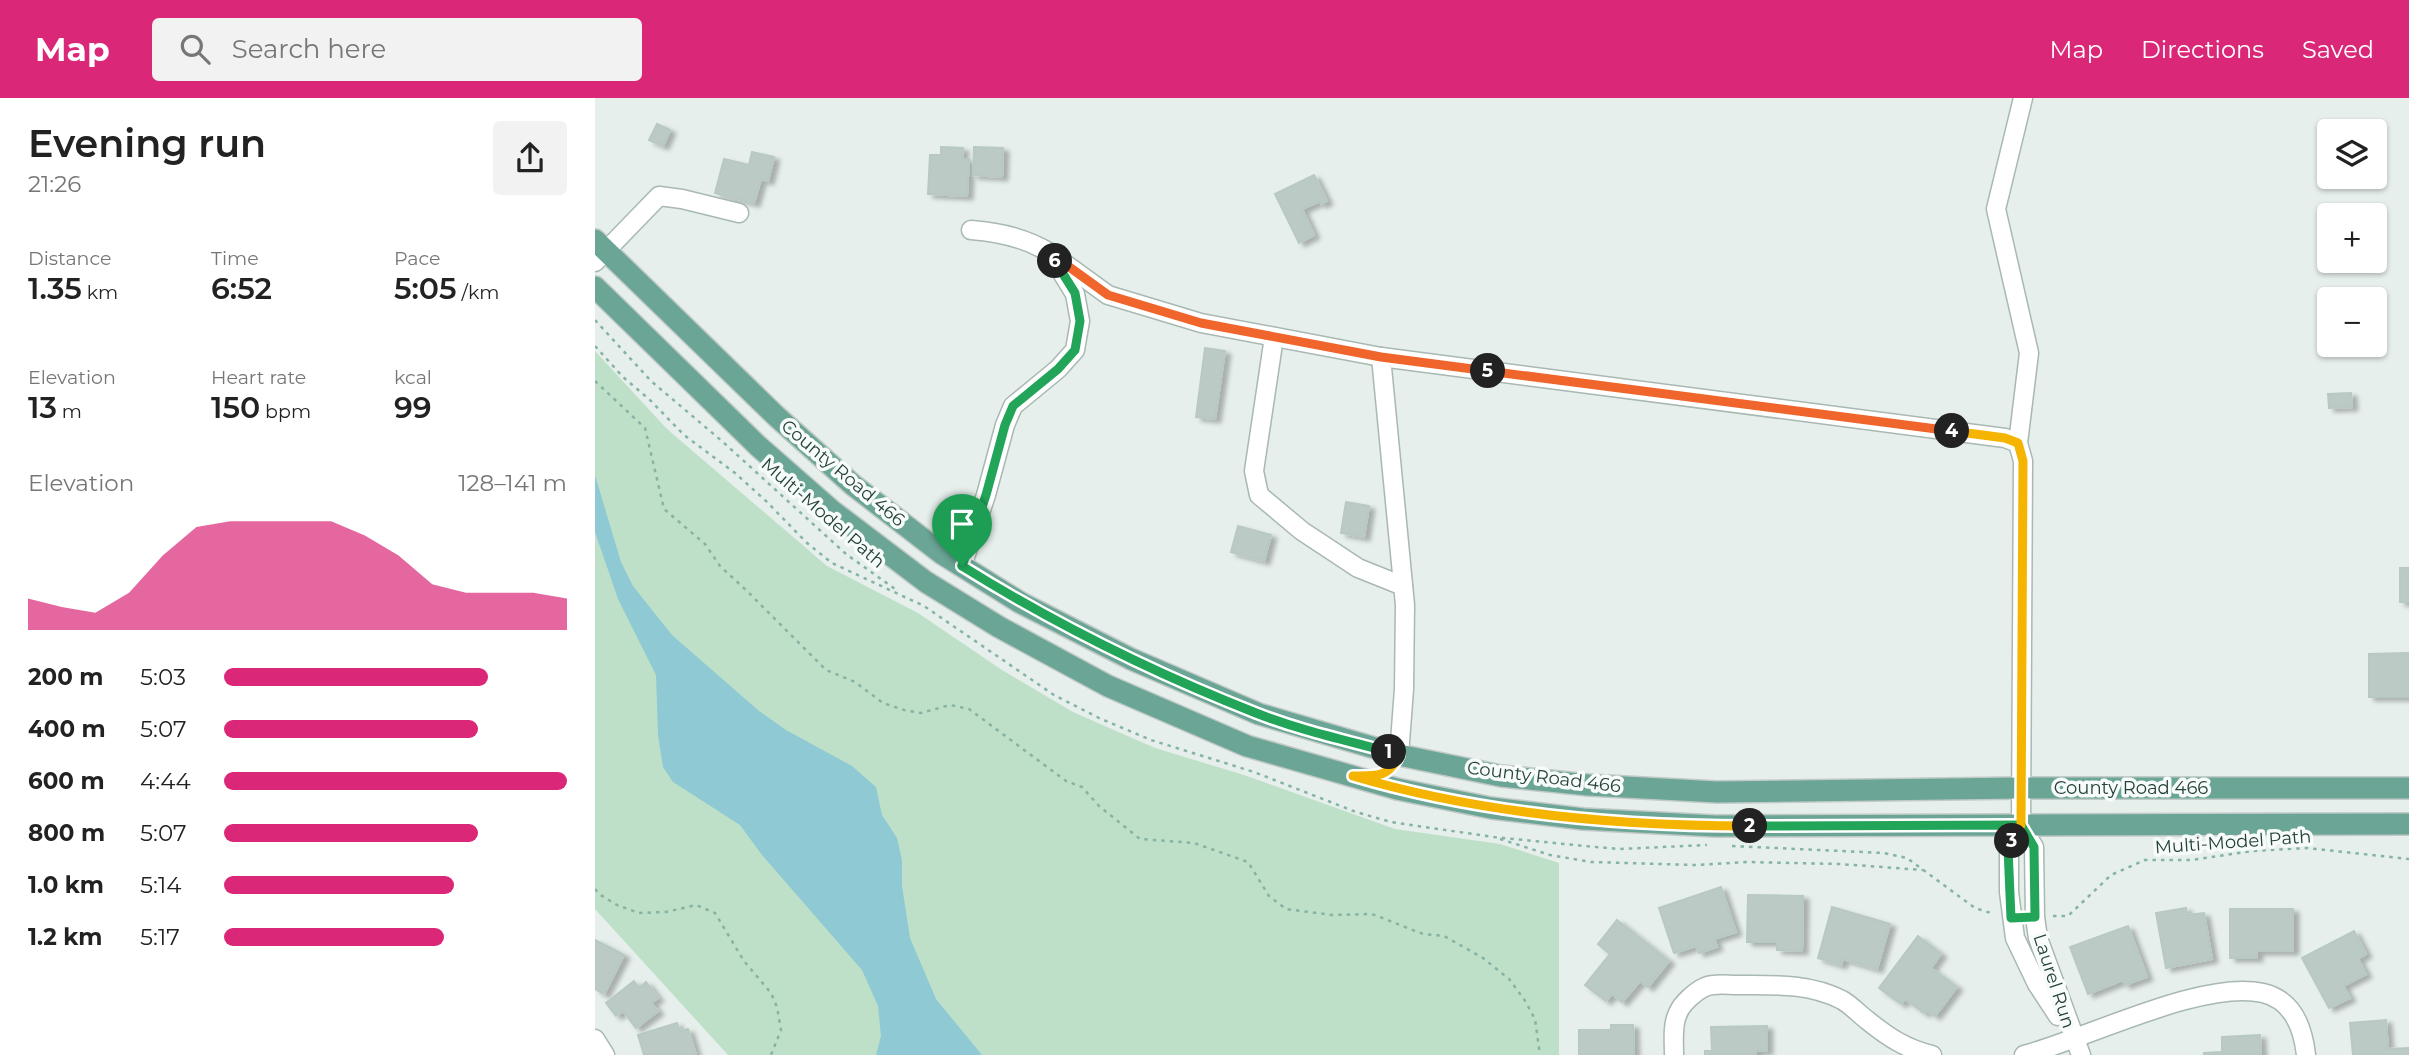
<!DOCTYPE html>
<meta charset="utf-8">
<style>
body{margin:0;font-family:Montserrat,sans-serif;background:#f2f2f2;color:#222;height:100vh;display:flex;flex-direction:column;font-size:26px;white-space:nowrap}
*{box-sizing:border-box;margin:0}
p{font-size:23px;color:#767676}
.icon{flex:none;width:38px;height:38px;fill:none;stroke:currentColor;stroke-width:2;stroke-linecap:round;stroke-linejoin:round}
.map{position:relative;flex:1;overflow:hidden}
.drawer{display:flex;flex-direction:column;background:#fff;width:595px}
.drawer>*{flex:none}
.fabs{position:absolute;left:1722px;top:21px;display:grid;gap:14px}
.fabs a{display:grid;place-items:center;width:70px;height:70px;border-radius:7px;background:#fff;box-shadow:0 2px 5px #0004;font-size:35px}
.pin{position:absolute;display:grid;place-items:center;width:60px;height:60px;color:#fff;margin:-72px -30px;border-radius:50% 50% 50% 0;rotate:-45deg;box-shadow:0 0 7px #0007}
.pin .icon{rotate:45deg}
.km{position:absolute;width:35px;height:35px;margin:-18px;border-radius:50%;background:#222;color:#fff;font-size:19px;line-height:35px;text-align:center}
.round{display:grid;place-items:center;flex:none;width:74px;height:74px;border-radius:7px;background:#f2f2f2}
.headline{display:flex;align-items:center;justify-content:space-between;height:119px;padding:0 28px}
h1{font-size:38px;font-weight:600;line-height:52px}
.figures{display:grid;grid-template-columns:repeat(3,1fr);gap:10px;height:119px;padding:7px 28px}
.figures div{display:grid;align-content:center}
.figures b{font-size:30px;font-weight:600}
.figures small{font-size:19px;font-weight:400}
.figures p{font-size:19px}
.chart{height:196px;padding:14px 28px}
.chart p{display:flex;justify-content:space-between}
.chart svg{width:100%;height:126px;margin-top:7px;fill:#db2777;opacity:.7}
ul{padding:0 28px;list-style:none;font-size:23px}
li{display:grid;grid-template-columns:112px 84px 1fr;align-items:center;height:52px}
li i{height:18px;border-radius:9px;background:#db2777}
header{display:flex;align-items:center;gap:42px;box-sizing:border-box;height:98px;padding:0 35px;background:#db2777;color:#fff}
header strong{font-size:33px}
nav{display:flex;gap:38px;margin-inline-start:auto;font-size:24px}
.search{width:490px;height:63px;background:#f2f2f2;display:flex;align-items:center;gap:18px;box-sizing:border-box;padding:0 24px;border-radius:7px;color:#767676;font-size:26px}
main{display:flex;flex:1;min-height:0}
.map>svg:first-child{display:block}
</style>
<header>
<strong>Map</strong>
<div class="search"><svg class="icon" aria-label="search" viewBox="0 0 24 24"><circle cx="10" cy="10" r="6"/><path d="M15 15l6 6"/></svg>Search here</div>
<nav><a>Map</a><a>Directions</a><a>Saved</a></nav>
</header>
<main>
<section class="drawer">
<div class="headline"><div><h1>Evening run</h1><p>21:26</p></div><a class="round"><svg class="icon" aria-label="share" viewBox="0 0 24 24"><path d="M12 15V3M7 8l5-5 5 5M5 13v7h14v-7"/></svg></a></div>
<div class="figures">
<div><p>Distance</p><b>1.35<small> km</small></b></div>
<div><p>Time</p><b>6:52</b></div>
<div><p>Pace</p><b>5:05<small> /km</small></b></div>
</div>
<div class="figures">
<div><p>Elevation</p><b>13<small> m</small></b></div>
<div><p>Heart rate</p><b>150<small> bpm</small></b></div>
<div><p>kcal</p><b>99</b></div>
</div>
<div class="chart"><p><span>Elevation</span>128–141 m</p>
<svg viewBox="0 0 160 44" preserveAspectRatio="none"><path d="M0 44V33L10 36L20 38L30 31L40 18L50 8L60 6L70 6L80 6L90 6L100 11L110 18L120 28L130 31L140 31L150 31L160 33V44z"/></svg>
</div>
<ul>
<li><b>200 m</b>5:03<i style="width:77%"></i></li>
<li><b>400 m</b>5:07<i style="width:74%"></i></li>
<li><b>600 m</b>4:44<i style="width:100%"></i></li>
<li><b>800 m</b>5:07<i style="width:74%"></i></li>
<li><b>1.0 km</b>5:14<i style="width:67%"></i></li>
<li><b>1.2 km</b>5:17<i style="width:64%"></i></li>
</ul>
</section>
<div class="map">
<svg width="1814" height="957" viewBox="0 0 1814 957">
<defs>
<filter id="shadow"><feDropShadow dx="5.5" dy="3.5" stdDeviation="2" flood-color="#0004"/></filter>
</defs>
<rect width="100%" height="100%" fill="#e6efeb"/>
<!-- green -->
<polygon fill="#bfe0c8" points="0,253 72,331 232,468 323,515 407,572 478,614 560,650 649,677 800,731 905,746 964,765 964,957 133,957 0,811"/>
<!-- water -->
<polygon fill="#8ec9d4" points="0,377 26,464 38,488 77,537 164,613 191,632 257,668 281,689 287,717 302,740 307,762 307,788 315,840 341,901 387,957 281,957 286,938 283,908 267,872 167,757 145,727 78,684 68,669 63,637 61,577 23,501 0,434"/>
<!-- building -->
<g fill="#bbcac4" stroke="#b8c9c2" stroke-width="2" filter="url(#shadow)">
<polygon points="62,26 75,32 68,48 54,42"/>
<polygon points="346,49 368,50 367,61 374,61 372,98 333,96 335,57 346,57"/>
<polygon points="379,49 408,50 407,79 378,77"/>
<polygon points="157,54 179,59 173,83 166,81 159,105 120,95 129,61 154,67"/>
<polygon points="719,77 732,103 726,106 725,103 707,111 719,137 704,145 680,96"/>
<polygon points="610,250 630,253 620,321 601,319"/>
<polygon points="1756,295 1757,309 1734,310 1733,296"/>
<polygon points="751,404 774,408 769,439 746,435"/>
<polygon points="643,428 676,437 669,463 636,454"/>
<rect x="1805" y="470" width="9" height="34"/>
<polygon points="1814,555 1814,599 1774,599 1774,556"/>
<polygon points="1126,789 1141,834 1119,841 1122,849 1104,855 1101,848 1079,855 1064,810"/>
<polygon points="1153,797 1208,798 1207,853 1182,852 1182,844 1152,844"/>
<polygon points="1237,809 1295,826 1282,871 1248,861 1246,867 1223,860"/>
<polygon points="1591,810 1592,817 1609,815 1617,861 1571,870 1561,815"/>
<polygon points="1635,811 1698,811 1698,853 1662,853 1662,860 1635,860"/>
<polygon points="1022,822 1074,863 1053,889 1045,883 1027,904 1017,896 1011,903 990,887 1015,856 1003,846"/>
<polygon points="1533,828 1552,879 1530,887 1528,882 1493,896 1475,849"/>
<polygon points="1759,833 1771,856 1763,861 1771,876 1748,888 1755,900 1734,910 1707,860"/>
<polygon points="1323,838 1346,856 1336,870 1362,889 1340,918 1331,912 1329,915 1310,901 1306,906 1284,890"/>
<polygon points="0,842 29,857 9,896 0,891"/>
<polygon points="39,883 44,890 51,884 63,900 56,905 63,913 41,930 28,913 21,918 11,905"/>
<polygon points="1791,922 1793,951 1814,950 1814,957 1758,957 1755,925"/>
<polygon points="82,925 85,933 93,931 101,957 49,957 43,937"/>
<polygon points="1016,927 1038,927 1039,957 984,957 984,932 1016,932"/>
<polygon points="1172,928 1172,953 1161,953 1161,957 1110,957 1110,953 1117,953 1116,929"/>
<polygon points="1665,937 1666,957 1609,957 1609,955 1627,954 1627,939"/>
</g>
<g fill="none" stroke-linecap="round" stroke-linejoin="round">
<defs>
<g id="minor">
<path d="M376 132C404 134 431 140 455 155"/>
<polyline points="0,164 64,98 87,101 144,115"/>
<polyline points="679,239 659,373 664,397 707,433 763,470 808,488"/>
<polyline points="786,259 810,507 809,591 804,657"/>
<polyline points="1423,345 1434,255 1401,111 1428,0"/>
<polyline points="367,468 391,397 410,327 418,308 463,271 480,252 485,223 480,196 455,155 513,197 606,225 786,259 1410,340 1423,345 1428,363 1426,727 1439,749 1440,819 1443,840 1486,957"/>
<polyline points="1426,727 1414,750 1414,794 1420,840 1442,886 1463,918"/>
<polyline points="0,941 10,957"/>
<path d="M1079 957C1079 943 1077 927 1083 915 1087 905 1101 893 1110 889 1119 885 1132 887 1142 887 1178 887 1214 885 1247 902 1256 907 1264 916 1272 922 1293 939 1311 951 1337 957"/>
<path d="M1429 957C1491 941 1608 881 1668 895 1698 902 1708 930 1711 957"/>
</g>
<g id="major">
<polyline points="0,142 181,318 258,387 346,455 426,505 536,561 664,616 804,657 906,678 993,687 1122,694 1425,690 1814,690"/>
<polyline points="0,189 163,348 236,412 331,484 404,529 513,588 652,648 802,691 896,710 988,721 1120,728 1814,726"/>
</g>
</defs>
<!-- minor casing -->
<use href="#minor" stroke="#a8b8b2" stroke-width="21"/>
<!-- major casing -->
<use href="#major" stroke="#c2cac8" stroke-width="24"/>
<!-- path -->
<g stroke="#86b3a5" stroke-width="2.5" stroke-dasharray="3.5 5" stroke-linecap="butt">
<polyline points="0,222 56,283 128,344 251,456 300,491"/>
<polyline points="0,248 28,279 55,302 89,337 140,375 171,403 212,445 237,465 329,508 459,597 504,620 556,642 659,674 761,714 796,724 898,739 990,748 1024,751 1112,747"/>
<polyline points="0,283 50,330 69,411 110,446 125,468 153,494 231,572 260,584 288,605 309,612 326,615 355,607 374,611 471,683 487,689 504,708 545,741 599,745 653,764 674,798 691,811 737,817 777,816 828,836 849,838 888,860 914,881 929,901 940,921 945,957"/>
<polyline points="905,741 955,757 996,764 1101,767 1151,764 1245,766 1328,772"/>
<polyline points="1137,748 1289,755 1312,760 1380,810 1399,816"/>
<polyline points="0,791 4,796 22,807 44,815 71,814 101,807 120,815 149,863 176,895 182,909 186,932 176,957"/>
<polyline points="1458,818 1473,818 1516,777 1550,762 1596,762 1658,753 1712,750 1814,761"/>
</g>
<!-- minor -->
<use href="#minor" stroke="#fff" stroke-width="18"/>
<!-- major -->
<use href="#major" stroke="#6aa596" stroke-width="21"/>
</g>
<g fill="none" stroke-linecap="round" stroke-linejoin="round">
<defs>
<path id="split-1" d="M367 468C460 526 559 575 661 615 704 632 750 642 794 654"/>
<path id="split-2" d="M794 654 804 657C794 680 781 678 758 678 886 716 1021 728 1155 728"/>
<polyline id="split-3" points="1155,728 1426,727 1439,749 1440,819 1416,820 1413,750 1417,743"/>
<polyline id="split-4" points="1357,333 1410,340 1423,345 1428,363 1426,727 1417,743"/>
<polyline id="split-5" points="893,273 1357,333"/>
<polyline id="split-6" points="460,163 455,155 513,197 606,225 786,259 893,273"/>
<polyline id="split-7" points="367,468 391,397 410,327 418,308 463,271 480,252 485,223 480,195 460,163"/>
</defs>
<!-- split-1 casing -->
<use href="#split-1" stroke="#fff" stroke-width="14"/>
<!-- split-2 casing -->
<use href="#split-2" stroke="#fff" stroke-width="14"/>
<!-- split-3 casing -->
<use href="#split-3" stroke="#fff" stroke-width="14"/>
<!-- split-4 casing -->
<use href="#split-4" stroke="#fff" stroke-width="14"/>
<!-- split-5 casing -->
<use href="#split-5" stroke="#fff" stroke-width="14"/>
<!-- split-6 casing -->
<use href="#split-6" stroke="#fff" stroke-width="14"/>
<!-- split-7 casing -->
<use href="#split-7" stroke="#fff" stroke-width="14"/>
<!-- split-1 -->
<use href="#split-1" stroke="#22a559" stroke-width="9"/>
<!-- split-2 -->
<use href="#split-2" stroke="#f5b400" stroke-width="9"/>
<!-- split-3 -->
<use href="#split-3" stroke="#22a559" stroke-width="9"/>
<!-- split-4 -->
<use href="#split-4" stroke="#f5b400" stroke-width="9"/>
<!-- split-5 -->
<use href="#split-5" stroke="#f0652b" stroke-width="9"/>
<!-- split-6 -->
<use href="#split-6" stroke="#f0652b" stroke-width="9"/>
<!-- split-7 -->
<use href="#split-7" stroke="#22a559" stroke-width="9"/>
</g>
<g text-anchor="middle" stroke-width="7" stroke-linejoin="round" paint-order="stroke">
<!-- street labels -->
<g font-size="18" fill="#24423a" stroke="#f7fbf9">
<text transform="translate(248 375) rotate(40)" y="6">County Road 466</text>
<text transform="translate(228 415) rotate(41)" y="6">Multi-Model Path</text>
<text transform="translate(949 679) rotate(7)" y="6">County Road 466</text>
<text x="1536" y="696">County Road 466</text>
<text transform="translate(1638 744) rotate(-4)" y="6">Multi-Model Path</text>
<text transform="translate(1459 883) rotate(72)" y="6">Laurel Run</text>
</g>
</g>
</svg>
<div class="fabs">
<a><svg class="icon" aria-label="layers" viewBox="0 0 24 24"><path d="M12 4l9 5-9 5-9-5zM3 14l9 5 9-5"/></svg></a>
<a>+</a>
<a>−</a>
</div>
<div class="pin" style="left:367px;top:468px;background:#1e9e55"><svg class="icon" aria-label="arrive" viewBox="0 0 24 24"><path d="M6 21V4h12l-3 4 3 4H6"/></svg></div>
<b class="km" style="left:794px;top:654px">1</b>
<b class="km" style="left:1155px;top:728px">2</b>
<b class="km" style="left:1417px;top:743px">3</b>
<b class="km" style="left:1357px;top:333px">4</b>
<b class="km" style="left:893px;top:273px">5</b>
<b class="km" style="left:460px;top:163px">6</b>
</div>
</main>
